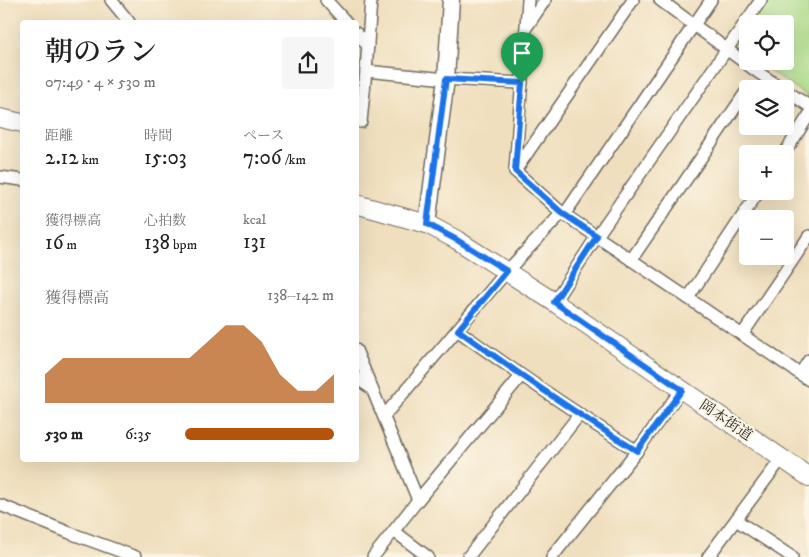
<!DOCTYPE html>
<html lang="ja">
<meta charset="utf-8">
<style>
body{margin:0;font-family:"IM FELL DW Pica","Noto Serif JP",serif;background:#f6f6f6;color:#222;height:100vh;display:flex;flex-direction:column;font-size:19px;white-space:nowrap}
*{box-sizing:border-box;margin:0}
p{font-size:16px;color:#767676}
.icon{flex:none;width:28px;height:28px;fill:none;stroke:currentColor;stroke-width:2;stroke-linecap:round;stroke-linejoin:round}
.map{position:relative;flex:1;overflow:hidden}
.sheet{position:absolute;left:20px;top:20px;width:339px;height:442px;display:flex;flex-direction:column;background:#fff;border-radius:5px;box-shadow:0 5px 20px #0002}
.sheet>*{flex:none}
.controls{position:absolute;left:739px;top:15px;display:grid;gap:10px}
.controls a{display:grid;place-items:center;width:55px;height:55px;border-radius:5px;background:#fff;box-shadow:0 5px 20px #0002;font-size:25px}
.pin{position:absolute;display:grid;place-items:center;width:42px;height:42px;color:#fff;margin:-51px -21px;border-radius:50% 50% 50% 0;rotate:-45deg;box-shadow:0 0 5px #0007}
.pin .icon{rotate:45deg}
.round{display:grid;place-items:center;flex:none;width:52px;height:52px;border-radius:5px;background:#f6f6f6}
.overview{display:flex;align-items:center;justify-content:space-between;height:85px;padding:0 25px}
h1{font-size:28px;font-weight:600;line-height:38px}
.metrics{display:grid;grid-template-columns:repeat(3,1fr);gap:8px;height:85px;padding:5px 25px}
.metrics div{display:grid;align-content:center}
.metrics b{font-size:21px;font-weight:600}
.metrics small{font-size:14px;font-weight:400}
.metrics p{font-size:14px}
.chart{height:140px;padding:10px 25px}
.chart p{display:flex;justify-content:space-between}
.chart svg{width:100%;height:90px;margin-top:5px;fill:#b45309;opacity:.7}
ul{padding:0 25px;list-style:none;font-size:16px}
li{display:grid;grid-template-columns:80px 60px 1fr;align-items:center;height:38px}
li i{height:12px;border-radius:6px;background:#b45309}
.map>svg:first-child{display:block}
</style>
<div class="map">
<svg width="809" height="557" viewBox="0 0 809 557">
<rect width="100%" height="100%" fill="#fcf5e5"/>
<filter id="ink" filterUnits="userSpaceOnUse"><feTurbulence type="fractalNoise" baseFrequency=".02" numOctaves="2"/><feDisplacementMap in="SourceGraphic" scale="10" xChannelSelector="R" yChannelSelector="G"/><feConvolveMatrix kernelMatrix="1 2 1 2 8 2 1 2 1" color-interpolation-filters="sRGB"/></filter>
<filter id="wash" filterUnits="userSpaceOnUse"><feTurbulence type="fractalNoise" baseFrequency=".0096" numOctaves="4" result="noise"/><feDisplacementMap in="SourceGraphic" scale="20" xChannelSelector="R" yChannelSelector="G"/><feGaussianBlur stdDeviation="1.12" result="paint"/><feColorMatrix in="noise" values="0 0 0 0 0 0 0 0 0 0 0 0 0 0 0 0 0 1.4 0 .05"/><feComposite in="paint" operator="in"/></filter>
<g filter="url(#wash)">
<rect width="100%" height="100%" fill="#f0dfbe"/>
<!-- green -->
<polygon fill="#abdb89" stroke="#6b835a" points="754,0 809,0 809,97 754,61 785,61 785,24 748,24 747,56 726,41"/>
</g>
<g filter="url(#ink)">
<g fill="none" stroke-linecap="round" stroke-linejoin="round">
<defs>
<g id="street">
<polyline points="111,0 129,22"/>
<polyline points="326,0 346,22"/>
<polyline points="371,0 366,71 446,79 522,83"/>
<polyline points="660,0 759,73 783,89"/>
<polyline points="528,25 545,0"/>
<polyline points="356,33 368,46"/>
<polyline points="785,90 809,106"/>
<polyline points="356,121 361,122 366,71"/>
<polyline points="784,154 809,115"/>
<polyline points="515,170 528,0"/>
<polyline points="515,171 562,213 809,380"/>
<polyline points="515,171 633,0"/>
<polyline points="0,177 22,180"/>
<polyline points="564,215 711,0"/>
<polyline points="631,260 748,89"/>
<polyline points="688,298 759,191"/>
<polyline points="554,302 597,236 761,0"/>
<path d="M457 330C516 372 575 413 637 451"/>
<polyline points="742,335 809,236"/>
<polyline points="356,350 418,500"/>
<polyline points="800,374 809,360"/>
<polyline points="356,378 371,388"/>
<polyline points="384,416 507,271 562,213"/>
<polyline points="0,505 70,533 136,557"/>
<polyline points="736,520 792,557"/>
<polyline points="394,531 428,557"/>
<polyline points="373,557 418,500 521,376"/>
<polyline points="468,557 579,415"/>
<polyline points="552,557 637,451 681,390"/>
<polyline points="708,557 782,458"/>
</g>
<polyline id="secondary" points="427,224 446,79 451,0"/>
<g id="primary">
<polyline points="0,118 22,123"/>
<polyline points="356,204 427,224 457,240 554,302 809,477"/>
</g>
</defs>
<!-- street casing -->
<use href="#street" stroke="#706a5e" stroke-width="14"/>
<!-- secondary casing -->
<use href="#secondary" stroke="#706a5e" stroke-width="19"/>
<!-- primary casing -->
<use href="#primary" stroke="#706a5e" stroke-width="20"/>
<!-- street -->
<use href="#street" stroke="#fff" stroke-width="11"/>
<!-- secondary -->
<use href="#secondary" stroke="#fff" stroke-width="16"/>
<!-- primary -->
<use href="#primary" stroke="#fff" stroke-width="18"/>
</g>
</g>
<g fill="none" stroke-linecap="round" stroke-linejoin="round" filter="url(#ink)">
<defs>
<path id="route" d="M446 79 522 83 515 171 562 213 597 236 554 302 682 390 637 451C575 413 516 372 458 330L507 271 457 240 427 224Z"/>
</defs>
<!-- route casing -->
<use href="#route" stroke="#fff" stroke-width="10"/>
<!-- route -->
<use href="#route" stroke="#1a73e8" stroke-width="6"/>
</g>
<g text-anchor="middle" stroke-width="4" stroke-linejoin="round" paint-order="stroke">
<!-- street labels -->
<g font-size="15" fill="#2b2b2b" stroke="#fcf5e5">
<text transform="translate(726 420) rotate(34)" y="5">岡本街道</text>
</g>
</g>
</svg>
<div class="controls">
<a><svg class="icon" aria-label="locate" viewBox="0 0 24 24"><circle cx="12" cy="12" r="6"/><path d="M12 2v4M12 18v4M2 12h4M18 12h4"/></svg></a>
<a><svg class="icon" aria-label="layers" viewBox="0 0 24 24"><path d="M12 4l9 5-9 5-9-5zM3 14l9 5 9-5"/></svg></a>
<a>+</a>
<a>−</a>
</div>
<div class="pin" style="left:522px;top:83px;background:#1e9e55"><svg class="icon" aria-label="arrive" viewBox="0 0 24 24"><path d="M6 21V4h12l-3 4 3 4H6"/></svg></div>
<section class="sheet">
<div class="overview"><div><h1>朝のラン</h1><p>07:49 · 4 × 530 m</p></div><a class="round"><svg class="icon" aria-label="share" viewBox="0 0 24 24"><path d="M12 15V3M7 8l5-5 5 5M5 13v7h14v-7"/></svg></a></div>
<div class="metrics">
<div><p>距離</p><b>2.12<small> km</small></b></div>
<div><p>時間</p><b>15:03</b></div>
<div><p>ペース</p><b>7:06<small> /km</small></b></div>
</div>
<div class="metrics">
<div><p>獲得標高</p><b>16<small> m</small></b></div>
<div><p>心拍数</p><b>138<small> bpm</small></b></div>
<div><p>kcal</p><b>131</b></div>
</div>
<div class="chart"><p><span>獲得標高</span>138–142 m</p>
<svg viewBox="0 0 160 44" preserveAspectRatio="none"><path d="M0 44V30L10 22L20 22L30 22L40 22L50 22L60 22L70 22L80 22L90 14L100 6L110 6L120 14L130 30L140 38L150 38L160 30V44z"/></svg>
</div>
<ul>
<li><b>530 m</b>6:35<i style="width:100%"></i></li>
</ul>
</section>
</div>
